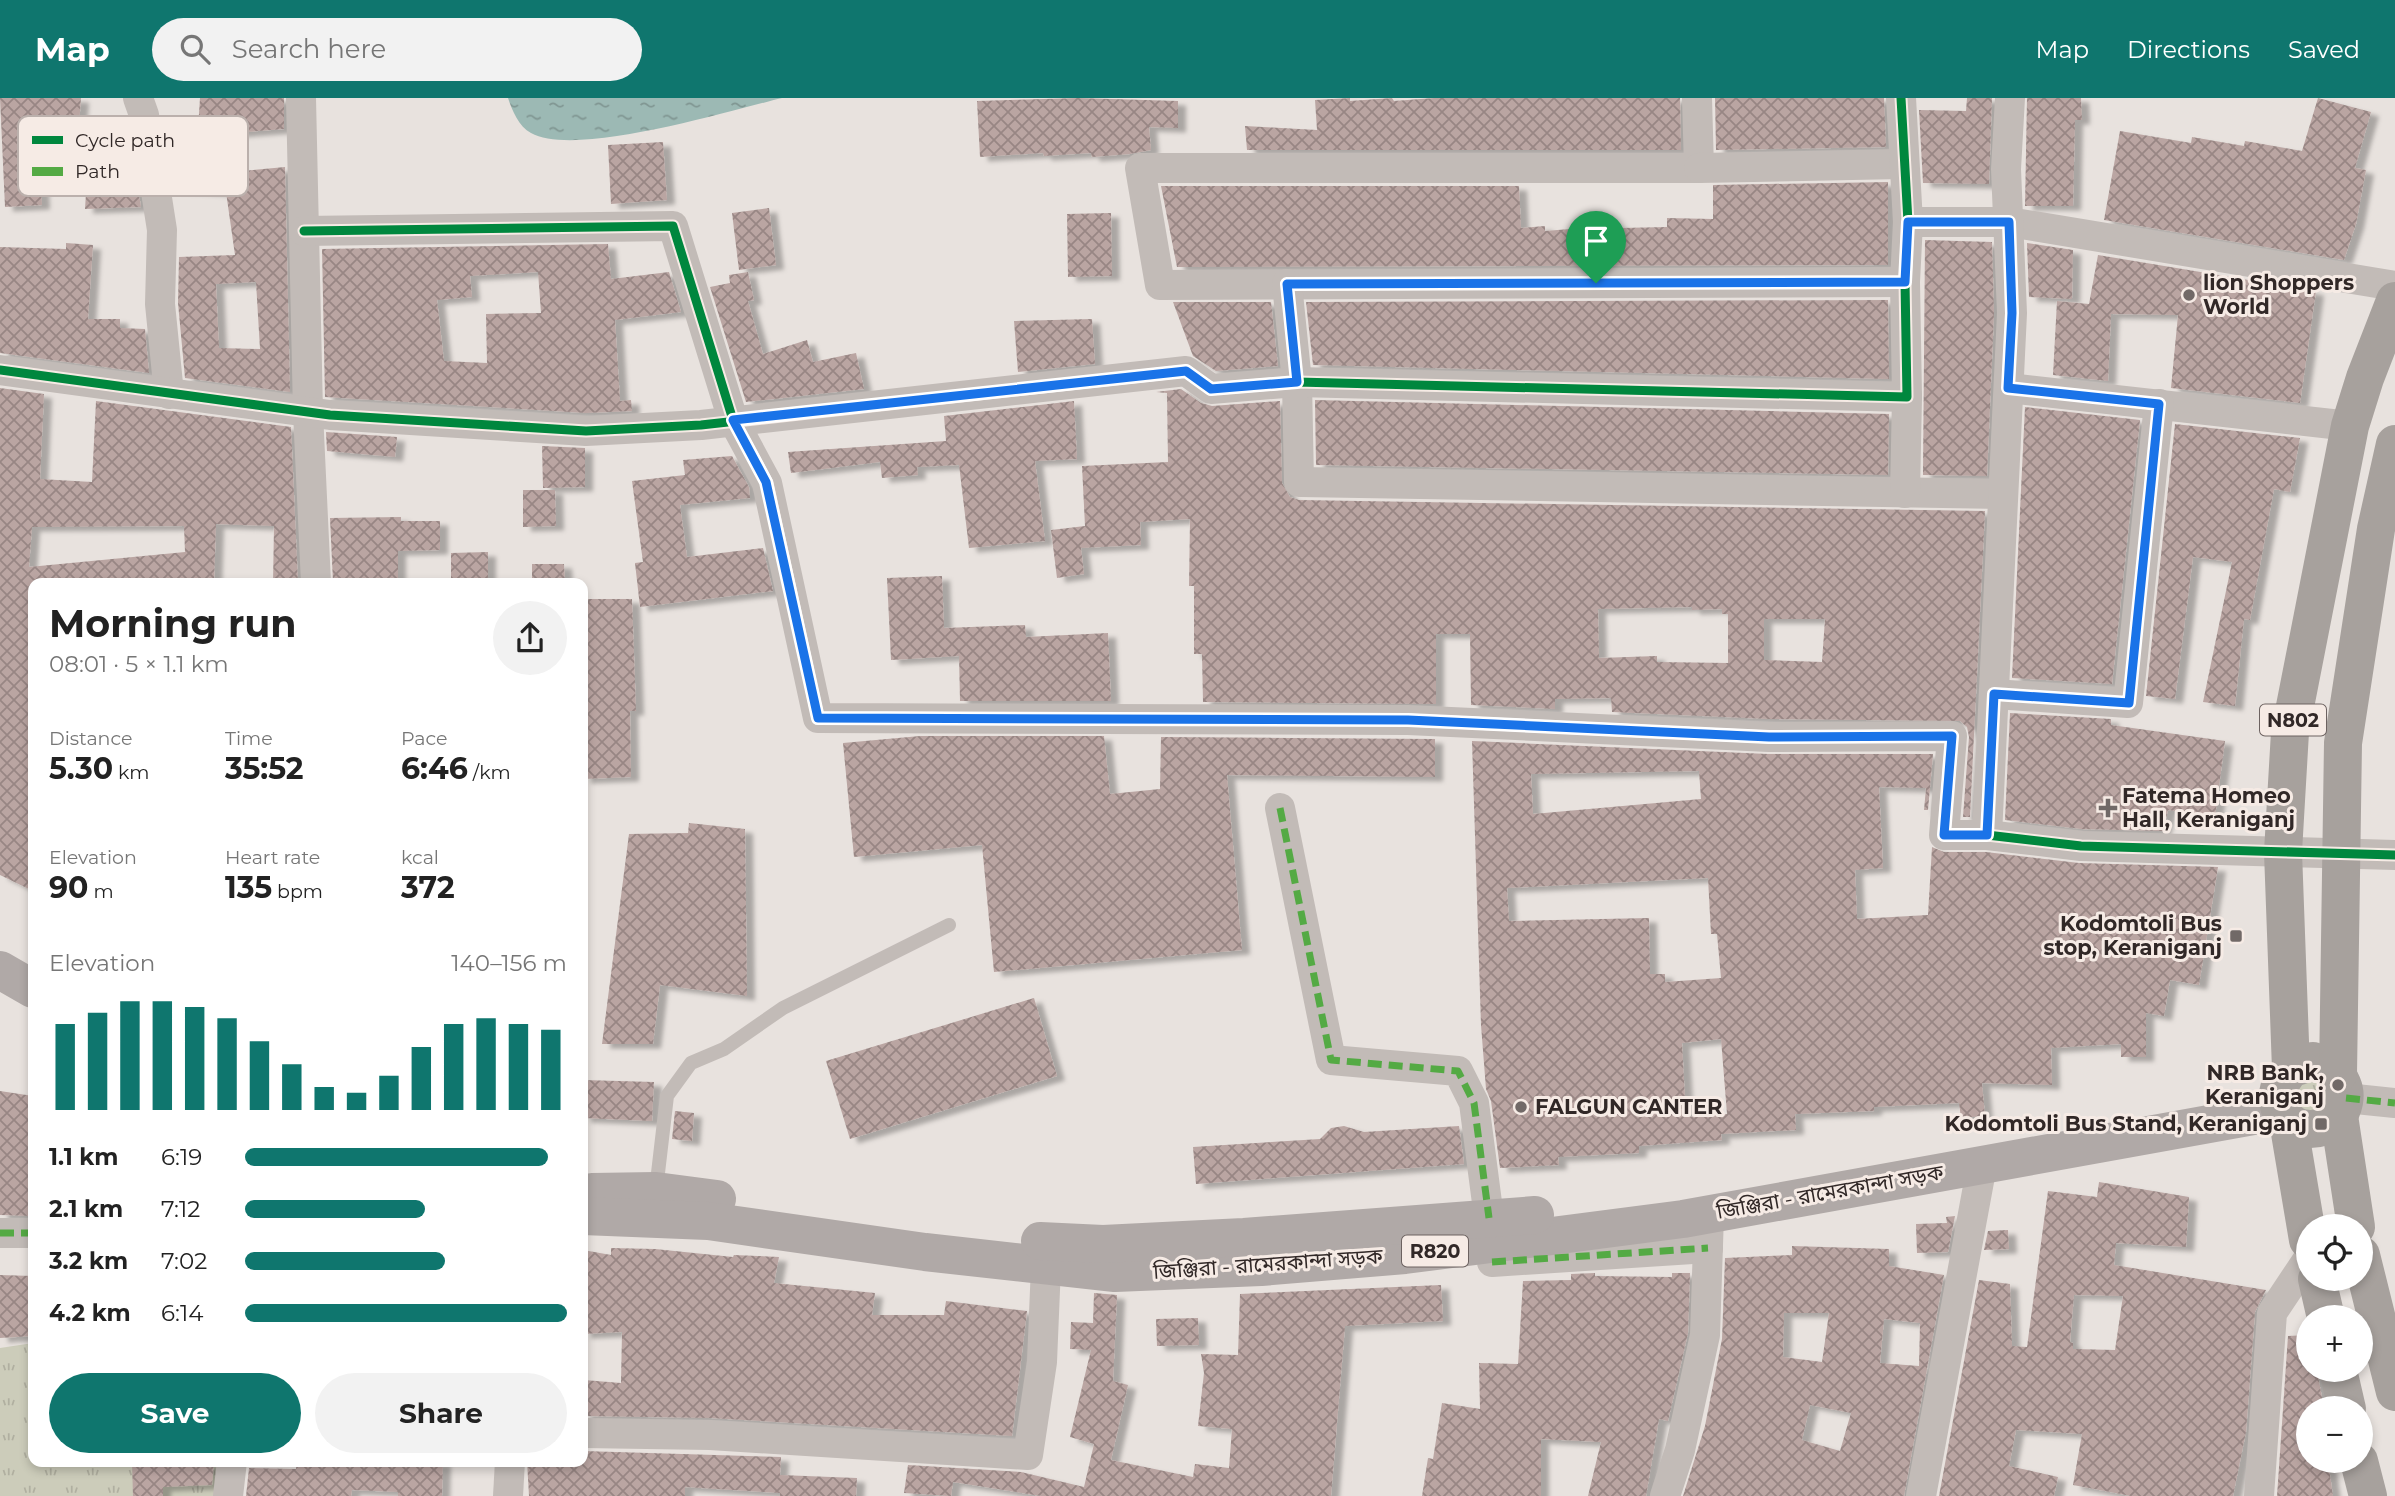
<!DOCTYPE html>
<meta charset="utf-8">
<style>
body{margin:0;font-family:Montserrat,"Noto Sans Bengali",sans-serif;background:#f2f2f2;color:#222;height:100vh;display:flex;flex-direction:column;font-size:26px;white-space:nowrap}
*{box-sizing:border-box;margin:0}
p{font-size:23px;color:#767676}
.icon{flex:none;width:38px;height:38px;fill:none;stroke:currentColor;stroke-width:2;stroke-linecap:round;stroke-linejoin:round}
.map{position:relative;flex:1;overflow:hidden}
.panel{position:absolute;left:28px;top:480px;width:560px;height:889px;display:flex;flex-direction:column;background:#fff;border-radius:14px;box-shadow:0 4px 10px #0003}
.panel>*{flex:none}
.fabs{position:absolute;left:2296px;top:1116px;display:grid;gap:14px}
.fabs a{display:grid;place-items:center;width:77px;height:77px;border-radius:50%;background:#fff;box-shadow:0 4px 10px #0003;font-size:35px}
.pin{position:absolute;display:grid;place-items:center;width:60px;height:60px;color:#fff;margin:-72px -30px;border-radius:50% 50% 50% 0;rotate:-45deg;box-shadow:0 0 7px #0007}
.pin .icon{rotate:45deg}
.round{display:grid;place-items:center;flex:none;width:74px;height:74px;border-radius:37px;background:#f2f2f2}
.summary{display:flex;align-items:center;justify-content:space-between;height:119px;padding:0 21px}
h1{font-size:38px;font-weight:700;line-height:52px}
.stats{display:grid;grid-template-columns:repeat(3,1fr);gap:10px;height:119px;padding:7px 21px}
.stats div{display:grid;align-content:center}
.stats b{font-size:30px;font-weight:700}
.stats small{font-size:19px;font-weight:400}
.stats p{font-size:19px}
.chart{height:196px;padding:14px 21px}
.chart p{display:flex;justify-content:space-between}
.chart svg{width:100%;height:126px;margin-top:7px;stroke:#0f766e;stroke-width:6}
.primary-button{display:flex;gap:14px;margin-top:auto;padding:14px 21px}
.primary-button a{flex:1;height:80px;border-radius:42px;background:#0f766e;color:#fff;font-size:28px;font-weight:700;line-height:80px;text-align:center}
.primary-button a+a{background:#f2f2f2;color:#222}
ul{padding:0 21px;list-style:none;font-size:23px}
li{display:grid;grid-template-columns:112px 84px 1fr;align-items:center;height:52px}
li i{height:18px;border-radius:9px;background:#0f766e}
header{display:flex;align-items:center;gap:42px;box-sizing:border-box;height:98px;padding:0 35px;background:#0f766e;color:#fff}
header strong{font-size:33px}
nav{display:flex;gap:38px;margin-inline-start:auto;font-size:24px}
.search{width:490px;height:63px;background:#f2f2f2;display:flex;align-items:center;gap:18px;box-sizing:border-box;padding:0 24px;border-radius:38px;color:#767676;font-size:26px}
.map>svg:first-child{display:block}
</style>
<header>
<strong>Map</strong>
<div class="search"><svg class="icon" aria-label="search" viewBox="0 0 24 24"><circle cx="10" cy="10" r="6"/><path d="M15 15l6 6"/></svg>Search here</div>
<nav><a>Map</a><a>Directions</a><a>Saved</a></nav>
</header>
<div class="map">
<svg width="2395" height="1398" viewBox="0 0 2395 1398">
<defs>
<pattern id="park-tufts" width="24" height="20" patternUnits="userSpaceOnUse" patternTransform="scale(1.75)"><rect width="24" height="20" fill="#ccccba"/><path d="M3 7l-1-3M5 7V3M7 7l1-3M15 17l-1-3M17 17v-4M19 17l1-3" fill="none" stroke="#b0afa0"/></pattern>
<pattern id="water-ripples" width="26" height="14" patternUnits="userSpaceOnUse" patternTransform="scale(1.75)"><rect width="26" height="14" fill="#9cb9b4"/><path d="M2 4q2-2 4 0t4 0M15 11q2-2 4 0t4 0" fill="none" stroke="#809692"/></pattern>
<pattern id="building-cross-hatch" width="8" height="8" patternUnits="userSpaceOnUse" patternTransform="scale(1.75)"><rect width="8" height="8" fill="#baa5a2"/><path d="M0 0l8 8M0 8l8-8" fill="none" stroke="#988684"/></pattern>
<filter id="shadow"><feDropShadow dx="8" dy="4.5" stdDeviation="2" flood-color="#0004"/></filter>
</defs>
<rect width="100%" height="100%" fill="#e8e2de"/>
<!-- park -->
<g fill="url(#park-tufts)">
<polygon points="2313,982 2325,990 2329,1005 2309,1026 2286,994"/>
<polygon points="33,1245 33,1363 226,1363 227,1398 0,1398 0,1250"/>
</g>
<!-- water -->
<path fill="url(#water-ripples)" d="M508 0H782C729 13 575 60 531 35 519 29 512 12 508 0Z"/>
<!-- building -->
<g fill="url(#building-cross-hatch)" fill-rule="evenodd" filter="url(#shadow)">
<polygon points="0,0 81,0 79,27 40,26 38,30 42,107 5,109"/>
<path d="M200 0H284V31L221 36 219 75 285 69 290 294 185 280 178 205 179 159 235 157 226 94 173 90V80L195 77ZM256 184 260 251 219 250 216 186Z"/>
<polygon points="1078,0 1178,3 1178,30 1149,29 1151,52 1130,56 1092,59 1091,55 1044,58 1043,55 980,59 977,3"/>
<polygon points="1350,0 1350,3 1392,0 1394,3 1434,0 1680,0 1681,52 1247,52 1245,28 1317,32 1315,2"/>
<polygon points="1715,0 1884,0 1886,49 1716,52"/>
<polygon points="1967,0 1992,0 1989,86 1923,85 1919,12 1966,13"/>
<polygon points="2027,0 2081,0 2082,22 2075,22 2073,108 2025,108"/>
<polygon points="2318,0 2371,14 2355,70 2366,72 2356,126 2344,162 2104,122 2120,33 2191,45 2192,39 2244,48 2245,43 2302,53"/>
<polygon points="90,32 129,35 141,109 85,111"/>
<polygon points="663,44 667,102 611,106 608,47"/>
<polygon points="1888,84 1888,167 1177,169 1161,88 1519,88 1521,130 1545,128 1545,133 1620,127 1620,130 1667,129 1667,120 1713,121 1713,87"/>
<polygon points="769,110 776,167 739,172 732,115"/>
<polygon points="1111,115 1112,178 1068,179 1067,116"/>
<polygon points="1925,142 1992,144 1994,215 1987,378 1923,377"/>
<polygon points="66,145 93,147 88,221 120,221 120,230 145,231 149,275 0,255 0,149 66,151"/>
<polygon points="2027,145 2073,152 2072,201 2029,199"/>
<path d="M608 146 611 181 669 174 681 214 615 222 620 303 631 302 632 313 586 315 325 299 322 151ZM538 174 541 215 486 216 487 265 444 263 437 202 472 199 470 178Z"/>
<polygon points="2098,157 2316,193 2300,305 2171,290 2178,217 2111,216 2108,283 2053,277 2057,203 2089,206"/>
<polygon points="748,174 754,202 748,203 763,256 807,242 813,264 856,255 864,291 746,304 710,189 730,185 729,177"/>
<polygon points="1888,202 1889,281 1313,267 1306,204"/>
<polygon points="1173,204 1271,204 1278,268 1216,273 1193,258"/>
<polygon points="1092,221 1095,266 1018,274 1014,223"/>
<path d="M0 290 44 296 40 381 92 384 96 303 291 329 298 485H273L274 428 216 426 214 485H33V793L0 777ZM184 428 185 454 29 469 32 429Z"/>
<path d="M1181 291 1201 305 1212 308 1280 303 1282 385 1290 399 1299 402 1985 413 1970 719H1963L1969 639 1967 629 1960 623 1769 621 1612 614 1611 600 1555 601V611L1471 607 1470 536H1436V606L1203 604 1202 556H1194V488H1189L1190 421 1140 424 1141 447 1081 450 1084 476 1057 480 1051 432 1085 428 1082 368 1168 364 1167 295 1156 294ZM1692 509V512L1722 511V516H1728V565L1657 564V558L1599 560 1598 511ZM1764 521H1825L1822 564 1764 562Z"/>
<polygon points="1315,302 1889,316 1888,377 1316,367"/>
<polygon points="1074,303 1077,361 1035,363 1045,443 969,450 959,367 917,369 918,377 882,380 880,364 791,375 788,354 946,343 944,318"/>
<polygon points="2025,309 2140,322 2112,586 2012,580"/>
<polygon points="2175,326 2300,340 2290,394 2274,391 2250,522 2244,521 2235,608 2203,604 2232,464 2193,459 2175,601 2146,598"/>
<polygon points="326,334 397,339 395,359 327,353"/>
<polygon points="542,348 585,350 585,389 543,390"/>
<polygon points="732,358 749,389 750,400 680,407 687,459 763,450 773,493 640,509 635,465 643,464 632,383 685,377 683,362"/>
<polygon points="523,392 555,392 556,428 523,429"/>
<polygon points="401,419 401,423 440,423 440,452 398,453 398,483 333,484 330,420"/>
<polygon points="488,454 488,485 451,485 451,455"/>
<polygon points="532,466 564,466 565,485 532,485"/>
<polygon points="942,478 944,530 1025,527 1026,539 1108,535 1111,603 960,603 959,558 891,562 887,480"/>
<polygon points="583,501 632,501 636,613 630,613 631,679 583,681"/>
<polygon points="2010,615 2111,621 2111,627 2225,643 2215,719 2168,712 2163,733 2082,731 2005,722"/>
<polygon points="920,638 1104,638 1110,696 1160,691 1161,639 1435,641 1435,679 1227,677 1242,852 994,874 982,747 854,759 843,645"/>
<path d="M1472 643 1768 656H1933L1928 712H1924L1926 690 1879 689 1883 770 1855 772 1857 821 1928 817 1932 749 1944 754H1986L2079 765 2218 769 2199 887 2170 882 2164 918 2146 915V959H2121V946L2051 950 2052 987 1982 985 1985 1018 1961 1020 1959 1005 1874 1009V1013L1795 1016 1796 1032 1721 1036 1722 1042 1639 1048V1055L1558 1059 1559 1067 1500 1070 1491 1003 1486 991 1481 927ZM1699 673 1701 701 1533 716 1531 676ZM1708 780 1711 836H1717L1721 880 1665 884V876H1650L1649 820 1509 823 1507 790ZM1721 941 1727 1016 1686 1019 1682 945Z"/>
<polygon points="689,725 745,731 747,898 660,887 653,946 602,946 629,736 688,735"/>
<polygon points="1034,900 1057,978 850,1041 826,963"/>
<polygon points="583,982 654,984 652,1023 583,1020"/>
<polygon points="0,993 33,998 33,1118 0,1117"/>
<polygon points="675,1013 694,1015 692,1043 672,1041"/>
<polygon points="1344,1028 1364,1034 1459,1028 1464,1066 1196,1086 1193,1049 1320,1041 1331,1030"/>
<path d="M2099 1084 2189 1099 2186 1149 2116 1145 2114 1167 2266 1192 2255 1214 2246 1334 2233 1398H2131L2073 1387 2082 1336 2016 1332 2009 1368 2058 1379 2054 1398H1939L1979 1182 2010 1186 2012 1248 2027 1249 2048 1093 2097 1099ZM2074 1197 2123 1198 2115 1252 2073 1251V1245L2070 1244Z"/>
<polygon points="1955,1118 1948,1154 1917,1155 1916,1126 1947,1125 1946,1119"/>
<polygon points="2008,1132 2009,1151 1984,1152 1988,1133"/>
<path d="M1792 1148 1889 1151V1168L1944 1177 1904 1398H1683L1705 1328 1722 1241 1725 1160 1792 1157ZM1784 1215H1829L1822 1264 1783 1259ZM1884 1221 1920 1225 1919 1268 1880 1265ZM1810 1307 1851 1315 1840 1353 1802 1342Z"/>
<polygon points="611,1150 655,1151 733,1159 734,1157 779,1159 774,1185 875,1195 872,1217 944,1217 946,1203 1027,1213 1012,1338 711,1320 583,1318 584,1282 621,1285 622,1234 583,1236 583,1152 611,1157"/>
<polygon points="1595,1175 1595,1178 1672,1179 1672,1175 1690,1175 1688,1235 1668,1323 1659,1321 1646,1398 1588,1398 1601,1344 1541,1341 1541,1398 1422,1398 1428,1360 1433,1361 1442,1305 1480,1311 1479,1265 1518,1266 1523,1183 1571,1182 1571,1176"/>
<polygon points="0,1177 33,1178 33,1238 0,1240"/>
<polygon points="1441,1187 1443,1223 1345,1228 1331,1398 1041,1398 953,1384 951,1398 904,1395 908,1367 1021,1374 1084,1389 1094,1346 1070,1339 1091,1252 1070,1251 1071,1224 1093,1225 1094,1195 1117,1197 1113,1283 1128,1287 1111,1362 1193,1379 1195,1366 1229,1370 1232,1331 1198,1328 1204,1275 1201,1256 1238,1257 1240,1196"/>
<polygon points="1198,1220 1199,1247 1157,1248 1156,1221"/>
<polygon points="2308,1237 2308,1272 2317,1272 2324,1311 2308,1311 2308,1363 2328,1363 2333,1398 2277,1398 2288,1238"/>
<polygon points="583,1353 781,1359 780,1377 857,1380 856,1398 780,1398 780,1395 685,1389 685,1398 529,1398 527,1363 583,1363"/>
<polygon points="297,1363 443,1363 442,1398 398,1398 398,1394 352,1392 351,1398 246,1398 249,1370 296,1371"/>
<polygon points="214,1364 212,1387 163,1389 163,1398 133,1398 132,1365"/>
</g>
<g fill="none" stroke-linecap="round" stroke-linejoin="round">
<!-- lane -->
<polyline stroke="#c2bbb7" stroke-width="14" points="656,1092 667,998 691,965 724,951 783,910 949,827"/>
<!-- street -->
<g stroke="#c2bbb7" stroke-width="30">
<polyline points="138,0 144,17 162,132 160,206 169,296"/>
<polyline points="301,0 308,314 316,485"/>
<polyline points="1697,0 1699,70 1140,70 1160,187 1905,184"/>
<polyline points="1699,70 1902,66"/>
<polyline points="1908,124 2009,124 2395,188"/>
<polyline points="304,133 673,128 733,322 767,385 818,620 1408,622 1769,639 1952,638 1944,737 1987,737 2081,748 2395,757"/>
<polyline points="1287,186 1297,284 1299,384 2003,396"/>
<polyline points="0,272 330,317 586,333 701,327 1186,273 1211,291 1297,284 1907,299 1905,184 1908,124 1901,0"/>
<polyline points="2009,290 2350,328"/>
<polyline points="1905,395 1907,299"/>
<polyline points="1994,596 2128,605 2159,306"/>
<polyline points="1280,710 1331,962 1458,973 1474,1005 1489,1120"/>
<polyline points="1987,737 2012,215 2006,71 2010,0"/>
<polyline points="2346,1000 2395,1005"/>
<polyline points="0,1135 33,1135"/>
<polyline points="1492,1164 1708,1150"/>
<polyline points="583,1335 710,1337 1028,1357 1042,1264 1046,1168"/>
<polyline points="228,1398 232,1363"/>
<polyline points="508,1398 510,1363"/>
<polyline points="1665,1398 1680,1352 1705,1237 1709,1117"/>
<polyline points="1921,1398 1982,1067"/>
<polyline points="2259,1398 2272,1215 2308,1161"/>
</g>
<!-- primary -->
<g stroke="#b0a9a7" stroke-width="38">
<polyline points="0,872 33,891"/>
<polyline points="592,1094 656,1093 717,1101"/>
<polyline points="583,1118 708,1123 925,1154 1115,1175 1261,1169 1405,1157 1683,1121 2281,1013"/>
<polyline points="1040,1143 1103,1146 1244,1139 1535,1117"/>
</g>
<!-- highway -->
<g stroke="#a7a19d" stroke-width="38">
<path d="M2291 971 2313 963C2342 973 2355 996 2335 1023 2295 1049 2257 1006 2291 971L2283 754 2290 634 2350 328 2365 280 2395 203"/>
<polyline points="2338,976 2343,645 2376,431 2395,346"/>
<polyline points="2339,1018 2356,1129"/>
<polyline points="2288,1023 2308,1142"/>
<polyline points="2361,1157 2395,1294"/>
<polyline points="2317,1181 2326,1220"/>
<polyline points="2338,1272 2347,1311"/>
<polyline points="2359,1363 2368,1398"/>
</g>
<!-- quiet -->
<g stroke="#54aa44" stroke-width="7" stroke-dasharray="14 7" stroke-linecap="butt">
<polyline points="1280,710 1331,962 1458,973 1474,1005 1489,1120"/>
<polyline points="2346,1000 2395,1005"/>
<polyline points="0,1135 33,1135"/>
<polyline points="1492,1164 1708,1150"/>
</g>
<defs>
<g id="cycleway">
<polyline points="304,133 673,128 733,322 767,385 818,620 1408,622 1769,639 1952,638 1944,737 1987,737 2081,748 2395,757"/>
<polyline points="0,272 330,317 586,333 701,327 1186,273 1211,291 1297,284 1907,299 1905,184 1908,124 1901,0"/>
</g>
</defs>
<!-- cycleway casing -->
<use href="#cycleway" stroke="#f6ebe5" stroke-width="13"/>
<!-- cycleway -->
<use href="#cycleway" stroke="#00873e" stroke-width="9"/>
</g>
<g fill="none" stroke-linecap="round" stroke-linejoin="round">
<defs>
<polygon id="route" points="1908,124 2009,124 2012,215 2008,290 2159,306 2129,605 1994,596 1987,737 1944,737 1952,638 1769,639 1408,622 818,620 766,384 733,322 1186,273 1211,291 1297,284 1287,186 1905,184"/>
</defs>
<!-- route casing -->
<use href="#route" stroke="#fff" stroke-width="14"/>
<!-- route -->
<use href="#route" stroke="#1a73e8" stroke-width="9"/>
</g>
<!-- markers -->
<g fill="#716967" stroke="#f6ebe5" stroke-width="2.5">
<circle cx="2189" cy="197" r="7"/>
<path d="M2104.5 699.5h7v7h7v7h-7v7h-7v-7h-7v-7h7z"/>
<rect x="2229" y="831" width="14" height="14" rx="3.5"/>
<circle cx="2338" cy="987" r="7"/>
<circle cx="1521" cy="1009" r="7"/>
<rect x="2314" y="1019" width="14" height="14" rx="3.5"/>
</g>
<g text-anchor="middle" stroke-width="6" stroke-linejoin="round" paint-order="stroke">
<!-- shield labels -->
<g fill="#f6ebe5" stroke="#6c6260" stroke-width="2">
<rect x="2260" y="606.5" width="66" height="31" rx="5"/>
<rect x="1402" y="1137.5" width="66" height="31" rx="5"/>
</g>
<g font-size="19" font-weight="bold" fill="#312827">
<text x="2293" y="629">N802</text>
<text x="1435" y="1160">R820</text>
</g>
<!-- poi labels -->
<g font-size="21" font-weight="bold" fill="#312827" stroke="#f6ebe5" text-anchor="start">
<text x="2203" y="192">lion Shoppers<tspan x="2203" dy="24">World</tspan></text>
<text x="2122" y="705">Fatema Homeo<tspan x="2122" dy="24">Hall, Keraniganj</tspan></text>
<text x="2222" y="833" text-anchor="end">Kodomtoli Bus<tspan x="2222" dy="24">stop, Keraniganj</tspan></text>
<text x="2324" y="982" text-anchor="end">NRB Bank,<tspan x="2324" dy="24">Keraniganj</tspan></text>
<text x="1535" y="1016">FALGUN CANTER</text>
<text x="2307" y="1033" text-anchor="end">Kodomtoli Bus Stand, Keraniganj</text>
</g>
<!-- street labels -->
<g font-size="21" fill="#312827" stroke="#f6ebe5">
<text transform="translate(1830 1094) rotate(-10)" y="7">জিঞ্জিরা - রামেরকান্দা সড়ক</text>
<text transform="translate(1268 1166) rotate(-4)" y="7">জিঞ্জিরা - রামেরকান্দা সড়ক</text>
</g>
</g>
<!-- legend -->
<rect x="18" y="18" width="230" height="80" rx="10" fill="#f6ebe5" stroke="#bbb0ac" stroke-width="2"/>
<rect x="32" y="38" width="31" height="8" fill="#00873e"/>
<rect x="32" y="69" width="31" height="9" fill="#54aa44"/>
<g font-size="19" fill="#312827">
<text x="75" y="49">Cycle path</text>
<text x="75" y="80">Path</text>
</g>
</svg>
<div class="fabs">
<a><svg class="icon" aria-label="locate" viewBox="0 0 24 24"><circle cx="12" cy="12" r="6"/><path d="M12 2v4M12 18v4M2 12h4M18 12h4"/></svg></a>
<a>+</a>
<a>−</a>
</div>
<div class="pin" style="left:1596px;top:185px;background:#1e9e55"><svg class="icon" aria-label="arrive" viewBox="0 0 24 24"><path d="M6 21V4h12l-3 4 3 4H6"/></svg></div>
<section class="panel">
<div class="summary"><div><h1>Morning run</h1><p>08:01 · 5 × 1.1 km</p></div><a class="round"><svg class="icon" aria-label="share" viewBox="0 0 24 24"><path d="M12 15V3M7 8l5-5 5 5M5 13v7h14v-7"/></svg></a></div>
<div class="stats">
<div><p>Distance</p><b>5.30<small> km</small></b></div>
<div><p>Time</p><b>35:52</b></div>
<div><p>Pace</p><b>6:46<small> /km</small></b></div>
</div>
<div class="stats">
<div><p>Elevation</p><b>90<small> m</small></b></div>
<div><p>Heart rate</p><b>135<small> bpm</small></b></div>
<div><p>kcal</p><b>372</b></div>
</div>
<div class="chart"><p><span>Elevation</span>140–156 m</p>
<svg viewBox="0 0 160 44" preserveAspectRatio="none"><path d="M5 44V14M15 44V10M25 44V6M35 44V6M45 44V8M55 44V12M65 44V20M75 44V28M85 44V36M95 44V38M105 44V32M115 44V22M125 44V14M135 44V12M145 44V14M155 44V16"/></svg>
</div>
<ul>
<li><b>1.1 km</b>6:19<i style="width:94%"></i></li>
<li><b>2.1 km</b>7:12<i style="width:56%"></i></li>
<li><b>3.2 km</b>7:02<i style="width:62%"></i></li>
<li><b>4.2 km</b>6:14<i style="width:100%"></i></li>
</ul>
<div class="primary-button"><a>Save</a><a>Share</a></div>
</section>
</div>
